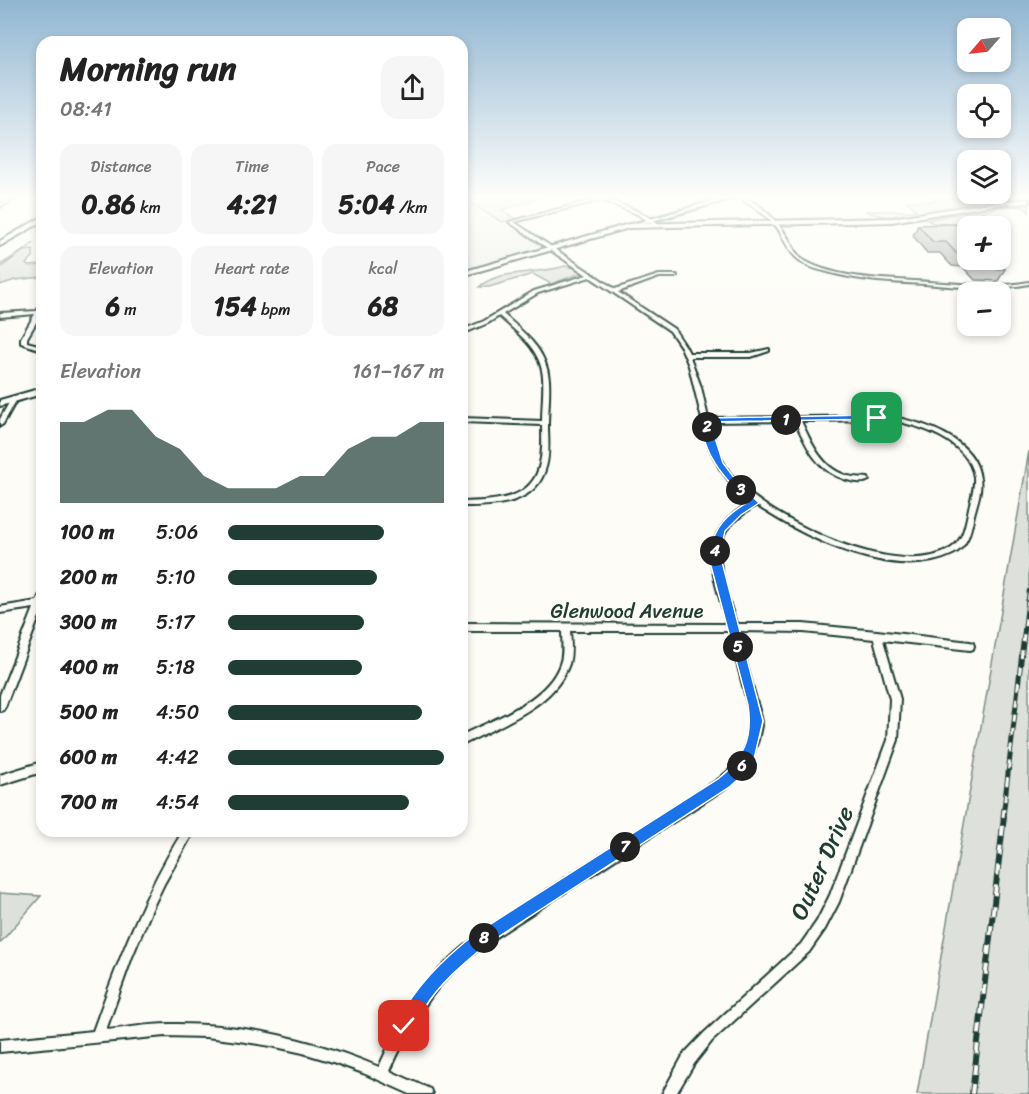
<!DOCTYPE html>
<meta charset="utf-8">
<style>
body{margin:0;font-family:Sriracha,sans-serif;background:#f6f6f6;color:#222;height:100vh;display:flex;flex-direction:column;font-size:22px;white-space:nowrap}
*{box-sizing:border-box;margin:0}
p{font-size:20px;color:#767676}
.icon{flex:none;width:33px;height:33px;fill:none;stroke:currentColor;stroke-width:2;stroke-linecap:round;stroke-linejoin:round}
.map{position:relative;flex:1;overflow:hidden}
.side{position:absolute;left:36px;top:36px;width:432px;height:801px;display:flex;flex-direction:column;background:#fff;border-radius:18px;box-shadow:0 3px 9px #0003}
.side>*{flex:none}
.needle{width:39px;rotate:242deg}
.buttons{position:absolute;left:957px;top:18px;display:grid;gap:12px}
.buttons a{display:grid;place-items:center;width:54px;height:54px;border-radius:12px;background:#fff;box-shadow:0 3px 9px #0003;font-size:30px}
.pin{position:absolute;display:grid;place-items:center;width:51px;height:51px;color:#fff;margin:-26px;border-radius:12px;box-shadow:0 3px 9px #0006}
.km{position:absolute;width:30px;height:30px;margin:-15px;border-radius:50%;background:#222;color:#fff;font-size:16px;line-height:30px;text-align:center}
.round{display:grid;place-items:center;flex:none;width:63px;height:63px;border-radius:18px;background:#f6f6f6}
.overview{display:flex;align-items:center;justify-content:space-between;height:102px;padding:0 24px}
h1{font-size:33px;font-weight:800;line-height:45px}
.metrics{display:grid;grid-template-columns:repeat(3,1fr);gap:9px;height:102px;padding:6px 24px}
.metrics div{display:grid;align-content:center;border-radius:15px;background:#f6f6f6;text-align:center}
.metrics b{font-size:26px;font-weight:800}
.metrics small{font-size:16px;font-weight:400}
.metrics p{font-size:16px}
.chart{height:168px;padding:12px 24px}
.chart p{display:flex;justify-content:space-between}
.chart svg{width:100%;height:108px;margin-top:6px;fill:#1f3d34;opacity:.7}
ul{padding:0 24px;list-style:none;font-size:20px}
li{display:grid;grid-template-columns:96px 72px 1fr;align-items:center;height:45px}
li i{height:15px;border-radius:8px;background:#1f3d34}
.map>svg:first-child{display:block}
</style>
<div class="map">
<svg width="1029" height="1094" viewBox="0 0 1029 1094">
<rect width="100%" height="100%" fill="#fdfcf7"/>
<filter id="ink" filterUnits="userSpaceOnUse"><feTurbulence type="fractalNoise" baseFrequency=".0167" numOctaves="2"/><feDisplacementMap in="SourceGraphic" scale="12" xChannelSelector="R" yChannelSelector="G"/><feConvolveMatrix kernelMatrix="1 2 1 2 8 2 1 2 1" color-interpolation-filters="sRGB"/></filter>
<g filter="url(#ink)">
<!-- built -->
<polygon fill="#eceee9" points="462,198 541,198 501,210 516,219 503,222 542,248 462,270"/>
<!-- green -->
<g fill="#dde0db" stroke="#7e8e88" stroke-width="1.5">
<polygon points="462,198 541,198 501,210 516,219 502,222"/>
<path d="M933 198H1029V200C1016 200 1004 201 991 202 953 207 903 227 865 211H917L907 201H936Z"/>
<polygon points="1029,203 1029,212 1024,207 1001,206 968,216 967,218 977,226 968,226 967,233 948,224 933,223 927,220 998,205"/>
<polygon points="33,250 33,257 26,264 28,266 42,265 42,277 15,280 0,285 0,265 23,251"/>
<path d="M565 266 580 269 581 273 551 284 533 274 489 287H479C501 268 538 275 565 266Z"/>
<polygon points="1029,451 1029,1094 917,1094"/>
<polygon points="0,893 41,896 0,943"/>
</g>
<g fill="none" stroke-linecap="round" stroke-linejoin="round">
<!-- stream -->
<polyline stroke="#75877f" stroke-width="1.5" points="0,268 34,243"/>
<defs>
<g id="minor">
<polygon points="12,198 17,198 0,207 0,204"/>
<path d="M600 198H607L605 199C625 206 645 212 661 226L658 227 637 214 601 200 514 222 615 289 659 275H677V276L675 277H659L618 292 674 329 686 347 689 353H751L769 349V351L751 357H690L701 387 708 418 888 416C922 422 976 438 980 479 982 491 977 503 974 515 971 529 968 547 953 554 895 583 805 538 756 505 746 512 735 519 727 529 710 554 728 597 736 624H803L877 631 970 642 973 643 974 646 973 649 970 650 883 640 900 699 898 740 839 902 825 929 809 952 712 1041 694 1064 676 1094H662L684 1054 704 1033 801 944 817 921 830 895 888 740 890 699 874 639 803 632 737 631 762 721 758 740 751 759 741 773 727 787 485 944C468 958 451 972 437 989 417 1014 403 1042 390 1071L430 1089 432 1094H410L363 1073 333 1062 303 1053 271 1046 239 1041 206 1037 165 1036 0 1052V1040L93 1031C118 962 144 893 183 831H194L164 884 152 909 132 957 106 1030C127 1028 148 1024 170 1024 242 1023 313 1039 379 1067 393 1036 407 1006 429 981 443 964 460 950 477 936L719 779 734 766 744 752 749 740 752 721 729 631H570C571 642 572 653 569 664 557 698 522 715 492 730 482 735 472 740 462 745V735C494 719 547 701 560 664 564 654 562 642 562 631H462V623L727 624C713 571 693 536 751 502L733 486 719 467 710 448 704 428 689 366 681 347 670 331 590 277 538 293 503 314C524 333 547 350 549 380 550 395 548 411 548 426 548 439 550 454 546 467 536 505 495 506 462 506V502C493 501 533 501 540 463 543 451 542 438 542 425L462 422V418L542 421C542 406 544 392 543 377 541 350 519 334 499 316L488 323 462 334V330L484 321 534 291 587 275 509 222ZM888 420C919 425 968 440 974 477 975 489 970 501 968 513 965 526 963 541 950 549 898 581 776 522 738 483 722 467 714 444 709 422L795 421C807 447 817 472 847 480 854 482 863 484 869 480L868 478C861 477 853 478 845 475 821 467 811 442 801 421Z"/>
<path d="M740 198C757 198 780 224 788 238 793 246 795 254 803 260 837 280 891 279 929 282 962 284 996 288 1029 282V284C994 291 959 287 924 284 890 282 857 281 824 271 815 269 806 266 799 260 788 252 784 237 776 226 766 214 753 207 740 198Z"/>
<polygon points="40,306 42,306 42,313 41,314 27,338 27,342 42,346 42,350 21,343 21,338 35,314 0,317 0,313 37,311"/>
<polygon points="14,397 17,399 3,424 0,426 0,419 11,399"/>
<polygon points="42,595 42,609 5,707 3,710 0,711 0,695 34,608 0,613 0,607 37,601 39,596"/>
<polygon points="42,762 42,772 0,785 0,775"/>
</g>
<polygon id="secondary" points="724,198 733,198 631,227 626,226"/>
<g id="primary">
<polygon points="1029,199 1029,203 994,205 892,222 629,228 462,276 462,272 629,224 892,218 994,202"/>
<polygon points="42,217 42,222 0,246 0,241"/>
<polygon points="42,388 42,394 0,406 0,400"/>
</g>
</defs>
<!-- minor casing -->
<use href="#minor" stroke="#1f3d34" stroke-width="4"/>
<!-- secondary casing -->
<use href="#secondary" stroke="#1f3d34" stroke-width="5"/>
<!-- primary casing -->
<use href="#primary" stroke="#1f3d34" stroke-width="4"/>
<!-- minor -->
<use href="#minor" fill="#fdfcf7" fill-rule="evenodd"/>
<!-- secondary -->
<use href="#secondary" fill="#fdfcf7" fill-rule="evenodd"/>
<!-- primary -->
<use href="#primary" fill="#fdfcf7" fill-rule="evenodd"/>
<defs>
<polyline id="rail-far2" points="1028,601 1029,591"/>
<polyline id="rail-far1" points="1003,817 1028,600"/>
<polyline id="rail" points="972,1094 1004,816"/>
</defs>
<!-- rail-far2 casing -->
<use href="#rail-far2" stroke="#1f3d34" stroke-width="4.5"/>
<!-- rail-far1 casing -->
<use href="#rail-far1" stroke="#1f3d34" stroke-width="5"/>
<!-- rail casing -->
<use href="#rail" stroke="#1f3d34" stroke-width="6"/>
<!-- rail-far2 -->
<use href="#rail-far2" stroke="#fdfcf7" stroke-width="2" stroke-dasharray="7" stroke-linecap="butt"/>
<!-- rail-far1 -->
<use href="#rail-far1" stroke="#fdfcf7" stroke-width="3" stroke-dasharray="8" stroke-linecap="butt"/>
<!-- rail -->
<use href="#rail" stroke="#fdfcf7" stroke-width="4" stroke-dasharray="10" stroke-linecap="butt"/>
</g>
<!-- wall -->
<polygon fill="#aab0ab" stroke="#1f3d34" stroke-width="1.5" points="918,225 968,237 968,260 991,260 1005,269 998,281 975,280 963,267 952,266 940,253 927,253 913,236"/>
<!-- building -->
<g fill="#c6cdc7" stroke="#1f3d34" stroke-width="1.5">
<polygon points="955,224 968,237 968,255 958,255 946,242 933,242 918,225"/>
<polygon points="973,260 991,260 992,261 997,261 1005,269 982,268"/>
</g>
</g>
<!-- sky -->
<linearGradient id="sky" x2="0" y2="1"><stop stop-color="#91b6d2"/><stop offset="0.56" stop-color="#fefefb"/><stop offset="1" stop-color="#fefefb" stop-opacity="0"/></linearGradient>
<rect width="1029" height="351" fill="url(#sky)"/>
<!-- route -->
<path fill="#1a73e8" stroke="#fff" stroke-width="1.5" d="M877 415 879 416V419L710 422 723 463 735 479 759 503 741 515 725 531 720 554 763 721 754 759 744 774 728 788 486 945C464 963 439 984 424 1009 418 1017 414 1030 404 1034L399 1031 396 1026C412 989 444 958 475 934L718 779C744 758 753 738 748 705L711 566C708 534 722 517 748 502 727 481 698 451 703 418Z"/>
<g text-anchor="middle" stroke-width="6" stroke-linejoin="round" paint-order="stroke">
<!-- street labels -->
<g font-size="20" fill="#1f3d34" stroke="#fdfcf7">
<text x="627" y="618">Glenwood Avenue</text>
</g>
<!-- near-street labels -->
<g font-size="24" fill="#1f3d34" stroke="#fdfcf7">
<text transform="translate(822 863) rotate(-66)" y="8">Outer Drive</text>
</g>
</g>
</svg>
<div class="buttons">
<a><svg class="needle" viewBox="-14 -14 28 28"><path d="M0-13l5 13h-10z" fill="#e53935"/><path d="M0 13l5-13h-10z" fill="#767676"/></svg></a>
<a><svg class="icon" aria-label="locate" viewBox="0 0 24 24"><circle cx="12" cy="12" r="6"/><path d="M12 2v4M12 18v4M2 12h4M18 12h4"/></svg></a>
<a><svg class="icon" aria-label="layers" viewBox="0 0 24 24"><path d="M12 4l9 5-9 5-9-5zM3 14l9 5 9-5"/></svg></a>
<a>+</a>
<a>−</a>
</div>
<div class="pin" style="left:877px;top:418px;background:#1e9e55"><svg class="icon" aria-label="arrive" viewBox="0 0 24 24"><path d="M6 21V4h12l-3 4 3 4H6"/></svg></div>
<div class="pin" style="left:404px;top:1026px;background:#d93025"><svg class="icon" aria-label="check" viewBox="0 0 24 24"><path d="M5 12l5 5 9-10"/></svg></div>
<b class="km" style="left:786px;top:420px">1</b>
<b class="km" style="left:707px;top:427px">2</b>
<b class="km" style="left:741px;top:490px">3</b>
<b class="km" style="left:715px;top:551px">4</b>
<b class="km" style="left:738px;top:647px">5</b>
<b class="km" style="left:742px;top:766px">6</b>
<b class="km" style="left:625px;top:847px">7</b>
<b class="km" style="left:484px;top:938px">8</b>
<section class="side">
<div class="overview"><div><h1>Morning run</h1><p>08:41</p></div><a class="round"><svg class="icon" aria-label="share" viewBox="0 0 24 24"><path d="M12 15V3M7 8l5-5 5 5M5 13v7h14v-7"/></svg></a></div>
<div class="metrics">
<div><p>Distance</p><b>0.86<small> km</small></b></div>
<div><p>Time</p><b>4:21</b></div>
<div><p>Pace</p><b>5:04<small> /km</small></b></div>
</div>
<div class="metrics">
<div><p>Elevation</p><b>6<small> m</small></b></div>
<div><p>Heart rate</p><b>154<small> bpm</small></b></div>
<div><p>kcal</p><b>68</b></div>
</div>
<div class="chart"><p><span>Elevation</span>161–167 m</p>
<svg viewBox="0 0 160 44" preserveAspectRatio="none"><path d="M0 44V11L10 11L20 6L30 6L40 17L50 22L60 33L70 38L80 38L90 38L100 33L110 33L120 22L130 17L140 17L150 11L160 11V44z"/></svg>
</div>
<ul>
<li><b>100 m</b>5:06<i style="width:72%"></i></li>
<li><b>200 m</b>5:10<i style="width:69%"></i></li>
<li><b>300 m</b>5:17<i style="width:63%"></i></li>
<li><b>400 m</b>5:18<i style="width:62%"></i></li>
<li><b>500 m</b>4:50<i style="width:90%"></i></li>
<li><b>600 m</b>4:42<i style="width:100%"></i></li>
<li><b>700 m</b>4:54<i style="width:84%"></i></li>
</ul>
</section>
</div>
